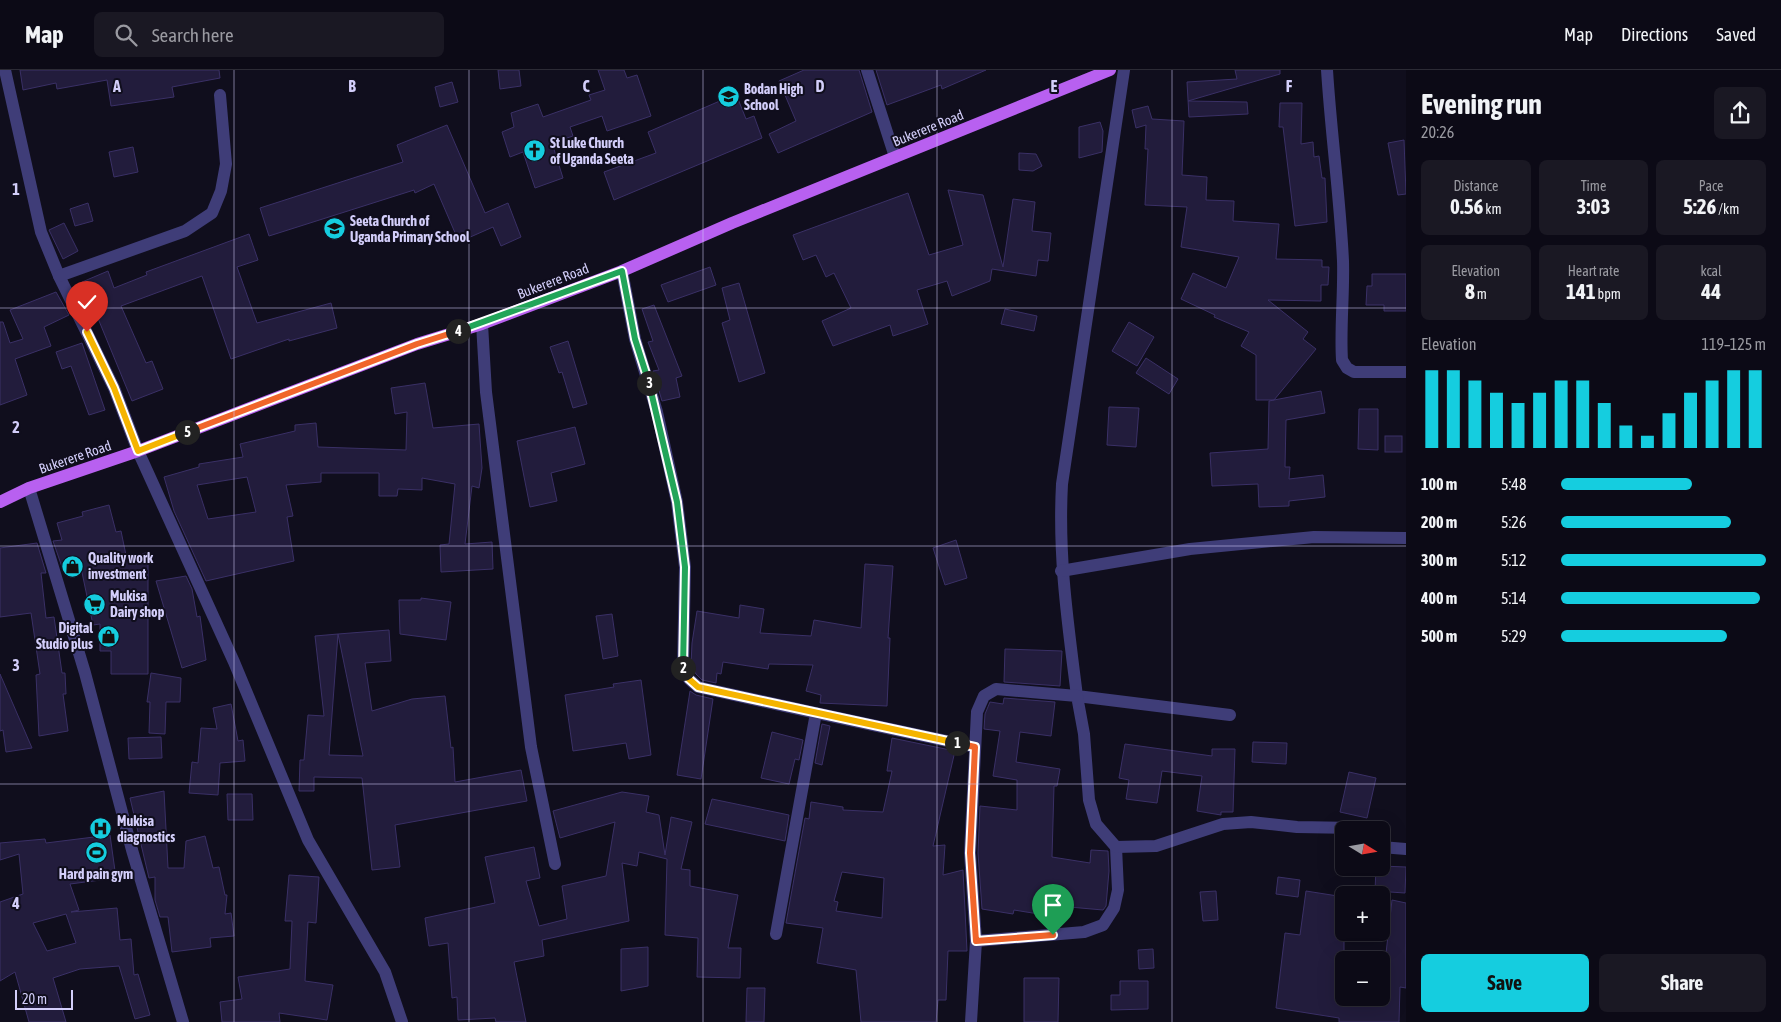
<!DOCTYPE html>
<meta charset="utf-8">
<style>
body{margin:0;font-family:"Asap Condensed",sans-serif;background:#1a1823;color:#f1f3f6;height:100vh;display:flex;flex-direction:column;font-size:19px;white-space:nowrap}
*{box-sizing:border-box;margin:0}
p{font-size:16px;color:#9a9aa1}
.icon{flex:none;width:28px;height:28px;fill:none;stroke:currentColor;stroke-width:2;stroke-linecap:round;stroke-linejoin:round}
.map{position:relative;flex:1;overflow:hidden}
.panel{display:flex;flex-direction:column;background:#0c0a16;width:375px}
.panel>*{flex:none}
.needle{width:32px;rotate:101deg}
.tools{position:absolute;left:1335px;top:751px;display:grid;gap:10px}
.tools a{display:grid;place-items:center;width:55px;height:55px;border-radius:8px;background:#0c0a16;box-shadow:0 5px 20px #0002,0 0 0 1px #2c2b35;font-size:25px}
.scale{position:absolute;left:15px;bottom:12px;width:58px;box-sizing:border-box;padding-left:5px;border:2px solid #d3cefa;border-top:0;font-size:14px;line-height:18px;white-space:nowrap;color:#d3cefa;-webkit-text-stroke:4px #100e1d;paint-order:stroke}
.pin{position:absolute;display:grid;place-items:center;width:42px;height:42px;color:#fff;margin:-51px -21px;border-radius:50% 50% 50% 0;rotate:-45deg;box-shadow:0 0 5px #0007}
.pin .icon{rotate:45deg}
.km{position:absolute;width:25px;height:25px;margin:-12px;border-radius:50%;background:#222;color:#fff;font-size:14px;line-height:25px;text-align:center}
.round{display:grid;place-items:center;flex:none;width:52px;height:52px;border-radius:8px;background:#1a1823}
.overview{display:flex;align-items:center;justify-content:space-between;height:85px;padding:0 15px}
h1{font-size:28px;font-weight:700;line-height:38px}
.metrics{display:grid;grid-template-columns:repeat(3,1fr);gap:8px;height:85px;padding:5px 15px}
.metrics div{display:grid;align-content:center;border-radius:8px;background:#1a1823;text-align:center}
.metrics b{font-size:21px;font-weight:700}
.metrics small{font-size:14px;font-weight:400}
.metrics p{font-size:14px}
.chart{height:140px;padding:10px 15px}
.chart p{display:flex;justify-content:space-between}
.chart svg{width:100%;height:90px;margin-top:5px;stroke:#15cddf;stroke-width:6}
.cta{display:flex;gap:10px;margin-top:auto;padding:10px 15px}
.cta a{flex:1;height:58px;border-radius:8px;background:#15cddf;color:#111;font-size:20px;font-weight:700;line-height:58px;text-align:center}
.cta a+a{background:#1a1823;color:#f1f3f6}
ul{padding:0 15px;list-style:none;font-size:16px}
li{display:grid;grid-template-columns:80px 60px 1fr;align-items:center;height:38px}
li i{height:12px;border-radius:6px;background:#15cddf}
header{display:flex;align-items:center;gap:30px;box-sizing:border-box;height:70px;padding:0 25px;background:#0c0a16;border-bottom:1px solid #2c2b35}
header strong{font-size:24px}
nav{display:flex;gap:28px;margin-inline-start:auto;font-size:18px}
.search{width:350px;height:45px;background:#1a1823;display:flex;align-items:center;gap:12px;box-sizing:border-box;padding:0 18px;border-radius:8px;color:#9a9aa1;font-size:19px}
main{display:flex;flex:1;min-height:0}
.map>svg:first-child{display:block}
</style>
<header>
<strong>Map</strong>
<div class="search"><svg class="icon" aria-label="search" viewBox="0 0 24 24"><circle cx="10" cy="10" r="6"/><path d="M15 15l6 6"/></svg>Search here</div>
<nav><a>Map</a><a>Directions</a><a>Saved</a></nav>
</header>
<main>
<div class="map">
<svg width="1406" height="952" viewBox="0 0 1406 952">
<rect width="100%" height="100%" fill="#100e1d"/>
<!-- building -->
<g fill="#221c3c" stroke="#3a3066" fill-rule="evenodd">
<polygon points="20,0 219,0 220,8 172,17 174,27 111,36 107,10 57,19 56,13 23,20"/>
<polygon points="498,0 519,0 521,16 500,19"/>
<polygon points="598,0 624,0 627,8 637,5 651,46 607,61 602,46 570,57 573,66 552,73 563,108 535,118 523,82 510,87 502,62 514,57 511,43 538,34 543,47 591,30 589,25 605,20"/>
<polygon points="804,0 859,0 872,42 778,83 769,64 796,51 779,11"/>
<polygon points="876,0 986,0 942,19 941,15 887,35"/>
<polygon points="1235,0 1280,0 1280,4 1188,31 1247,32 1248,44 1189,47 1187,12 1237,9"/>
<polygon points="452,12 458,32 440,37 435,17"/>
<polygon points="736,24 746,49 754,46 762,68 614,130 604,102 656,83 648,62"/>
<polygon points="1280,33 1302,33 1301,74 1313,72 1314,87 1319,86 1322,108 1325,108 1327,152 1295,156 1283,57 1279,57"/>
<polygon points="1148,36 1152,49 1184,51 1182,105 1207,107 1206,130 1234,131 1233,151 1279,154 1276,189 1322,190 1322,197 1329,197 1328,215 1321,215 1321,231 1268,230 1308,262 1303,269 1316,279 1274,330 1321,321 1325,343 1286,350 1285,397 1290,397 1289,409 1323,405 1325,427 1289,431 1289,436 1259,437 1258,414 1212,416 1210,383 1268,379 1269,331 1274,330 1256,330 1256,285 1241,276 1249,262 1214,247 1215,245 1181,229 1193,203 1226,218 1239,187 1181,177 1187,137 1145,135 1148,79 1145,79 1146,55 1136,58 1132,40"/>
<polygon points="1100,52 1103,61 1102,82 1079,88 1079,57"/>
<polygon points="447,55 485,143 508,133 521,167 501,176 493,157 459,172 434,114 415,123 414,120 269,166 260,138 403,92 397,75"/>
<polygon points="1404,70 1406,124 1398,125 1388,73"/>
<polygon points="133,77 138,102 114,107 109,82"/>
<polygon points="1019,83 1036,84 1042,96 1033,101 1019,100"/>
<polygon points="948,120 983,125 1003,197 1013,129 1035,132 1032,161 1051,163 1048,191 1038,190 1036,206 992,199 990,211 952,226 947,211 917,220 928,254 893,266 890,255 833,276 822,251 851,238 834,203 826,207 816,185 803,190 793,165 908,123 929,185 963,175"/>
<polygon points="88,133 93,151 75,156 70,139"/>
<polygon points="64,153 78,181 63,189 49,160"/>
<polygon points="249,164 258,190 237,197 257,253 331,233 337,258 289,271 289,269 231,289 202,206 121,236 146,293 152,291 163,319 132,331 97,246 95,247 91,236 84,239 74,218 82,214 82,212 108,201 114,218 147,205 146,202"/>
<polygon points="710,197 716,215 668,232 661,215"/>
<polygon points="1372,204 1406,204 1406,241 1384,241 1384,235 1366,235 1367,216 1372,216"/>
<polygon points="739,213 765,303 739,312 722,253 730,250 722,218"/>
<polygon points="56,222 69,245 44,257 51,276 15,289 27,325 0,335 0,252 3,252 10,273 23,269 10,240"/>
<polygon points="654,235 682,306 676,308 680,327 662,331 653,301 659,300 648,272 653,271 642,239"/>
<polygon points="1005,239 1037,246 1034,261 1001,254"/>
<polygon points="1129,252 1154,267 1137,296 1112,281"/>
<polygon points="568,271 587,334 573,338 562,302 559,303 550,277"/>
<polygon points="82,273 105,340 89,345 71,296 62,299 56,282"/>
<polygon points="1146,288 1178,309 1169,324 1136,303"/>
<path d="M425 313 433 358 479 354 482 398 479 418 472 416 465 474 492 472 493 499 441 502 440 475 449 474 455 414 422 408V420L398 419 397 426H379V403H321V412L286 415 293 446 287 447 294 491 206 511 174 441 164 407 199 397V394L243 387 240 374 295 361V355L316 353 318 377 406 380 407 342 395 344 391 318ZM247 407 256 442 208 449 197 415Z"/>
<polygon points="1109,337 1139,338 1136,377 1107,375"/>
<polygon points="1359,339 1378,339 1378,380 1358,379"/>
<polygon points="575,357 585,394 551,403 557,431 530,437 517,371"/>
<rect x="1385" y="366" width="17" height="16"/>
<polygon points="109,435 116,462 121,461 127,490 148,482 148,604 111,604 111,581 100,581 100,554 93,555 80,493 62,497 53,471 62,470 57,453 83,446 82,442"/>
<polygon points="956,470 967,508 945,515 933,478"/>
<polygon points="37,473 46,503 41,503 46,548 54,547 62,603 65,603 66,624 63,624 68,661 39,666 36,605 40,604 31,543 0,547 0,478"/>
<polygon points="865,494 893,496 888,568 890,568 887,636 820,633 821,625 806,621 813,595 769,594 768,599 723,592 721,604 717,603 716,613 702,610 696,604 691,595 692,573 697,541 739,548 740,535 764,539 760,563 811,566 814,550 861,558"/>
<polygon points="186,506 192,519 197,547 200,546 206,590 182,598 156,511"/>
<polygon points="421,528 451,532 446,570 400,564 399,530 421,530"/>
<polygon points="612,544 618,586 603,589 596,546"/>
<polygon points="389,560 391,591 365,593 372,641 412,629 445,626 451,678 453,677 455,712 521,700 527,731 395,755 400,797 372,800 362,708 314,707 314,721 299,721 300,690 304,690 308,645 324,646 315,566 338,564 329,685 363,686 338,564"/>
<polygon points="1005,579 1062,581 1060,616 1004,612"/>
<polygon points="151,603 181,608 180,632 166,632 165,664 149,663 150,632 147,632"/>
<polygon points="0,604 32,678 6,682 3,660 0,661"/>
<polygon points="641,610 651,685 629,689 626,673 573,681 565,625 614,617 613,614"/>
<polygon points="690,621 696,625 713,629 701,709 677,705"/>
<polygon points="1004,628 1055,632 1051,666 1020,662 1016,692 1060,699 1057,716 1054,716 1052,787 1090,793 1091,780 1108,781 1109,801 1106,836 1103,840 1058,836 1057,847 1014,840 1013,844 982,839 978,783 980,736 1017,740 1017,710 993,706 1000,661 984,659 985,644 990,632 1003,634"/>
<polygon points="231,634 238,671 243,670 245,691 220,693 218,725 189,723 192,692 198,693 201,658 217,659 213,638"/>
<polygon points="822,654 830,656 822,695 815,693"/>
<polygon points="772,662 803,670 799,690 795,689 789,714 761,708"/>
<polygon points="161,667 162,688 129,689 128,668"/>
<path d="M892 668 955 681 933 776 945 775 943 805 963 800 967 881H948L946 930H938L936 952H861L856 900 817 893 823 858 786 853 805 748 809 749 811 732 843 737V740L883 742 892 701H887ZM842 802 884 808 882 848 836 841 838 832 834 831Z"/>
<polygon points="1253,672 1287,673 1286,694 1252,692"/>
<polygon points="1125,674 1212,686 1212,679 1235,679 1233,742 1221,742 1221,745 1197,741 1202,706 1162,701 1157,733 1126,729 1129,710 1119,708"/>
<polygon points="1349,702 1376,708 1367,748 1340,742"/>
<polygon points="164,721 168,798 184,798 186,771 205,766 213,798 219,797 225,825 227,825 225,844 231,843 234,866 210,868 211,877 172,882 168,847 160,847 155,830 155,807 149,808 130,728"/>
<polygon points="622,722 649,726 646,742 659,745 665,785 671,747 692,752 681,799 690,800 690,816 738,825 728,878 741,878 740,908 697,907 698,868 665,865 667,789 639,782 637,796 622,793 629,851 542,870 544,886 514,892 526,952 496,952 495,948 458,950 457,927 452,928 448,873 429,876 425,848 495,833 485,787 534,777 540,808 526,811 539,856 567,849 562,816 606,806 615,752 560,768 553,741"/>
<polygon points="227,724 252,724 253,750 228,750"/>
<polygon points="712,729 789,745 785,771 705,754"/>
<path d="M110 765 116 808 70 814 79 840 71 842 117 838 120 870 131 869 134 905 138 904 150 945 135 949 119 896 80 899 53 908 66 952H29L15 902 0 911V832L23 824 19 784 0 790V773L45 769 46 773ZM66 844 76 873 47 881 33 853Z"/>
<polygon points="1381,796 1406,797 1405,823 1375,821 1376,798"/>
<polygon points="289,805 319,807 316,853 308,852 305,911 333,915 327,950 279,943 280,952 222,952 220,932 242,929 238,907 290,899 292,851 285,851"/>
<polygon points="1278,807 1300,810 1298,827 1276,824"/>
<polygon points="1216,821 1218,850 1203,851 1200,822"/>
<polygon points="1306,821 1344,827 1344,928 1381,928 1392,830 1406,833 1406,918 1400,917 1399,952 1339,952 1339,948 1276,938 1285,863 1300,865"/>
<polygon points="648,877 648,916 621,921 621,879"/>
<polygon points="1153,879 1154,898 1139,899 1138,880"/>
<polygon points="1024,908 1059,908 1058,952 1024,952"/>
<polygon points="1120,911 1148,911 1148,939 1111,940 1111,925 1120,925"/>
<polygon points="747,918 765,918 764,952 746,952"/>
</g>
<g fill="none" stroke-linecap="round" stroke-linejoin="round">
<!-- minor -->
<g stroke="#3f3d78" stroke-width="12">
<polyline points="5,0 41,162 59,206 114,318 138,381 234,592 308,770 385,902 402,952"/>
<polyline points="867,0 895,87"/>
<path d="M1124 0 1062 414C1058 488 1068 554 1077 626L1230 645"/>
<path d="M1327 0C1331 64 1340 127 1343 191 1344 224 1340 258 1342 290L1347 298 1354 302H1406"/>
<polyline points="622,201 635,269 657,342 677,432 685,497 683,597 689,609 698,617 816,643 776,864"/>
<polyline points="59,206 185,161 212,143 221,121 226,94 220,25"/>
<polyline points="482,254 486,322 531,677 555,794"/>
<polyline points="29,418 85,603 132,780 183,952"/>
<polyline points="1061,501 1190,479 1314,467 1406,468"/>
<polyline points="816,643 975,677"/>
<polyline points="1381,777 1406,779"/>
<polyline points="976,871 1084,862 1103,855 1114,838 1118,820 1116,777"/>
<polyline points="971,952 976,871 970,783 977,642 984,626 996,619 1077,626 1084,664 1089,730 1096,754 1116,777 1156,776 1223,754 1251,752 1297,757 1355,758 1360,760"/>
</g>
<!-- major -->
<polyline stroke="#b860f0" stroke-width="12" points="0,432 29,418 138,381 417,274 482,254 622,201 732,153 1110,0"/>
</g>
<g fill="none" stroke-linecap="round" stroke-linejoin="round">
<defs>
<polyline id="split-1" points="957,673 975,677 970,783 976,871 1053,865"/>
<polyline id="split-2" points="683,598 689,609 698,617 957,673"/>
<polyline id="split-3" points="649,313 677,432 685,497 683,598"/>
<polyline id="split-4" points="458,261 622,201 635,269 649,313"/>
<polyline id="split-5" points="187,362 417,274 458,261"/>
<polyline id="split-6" points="87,262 114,318 138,381 187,362"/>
</defs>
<!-- split-1 casing -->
<use href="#split-1" stroke="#fff" stroke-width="10"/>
<!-- split-2 casing -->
<use href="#split-2" stroke="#fff" stroke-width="10"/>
<!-- split-3 casing -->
<use href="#split-3" stroke="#fff" stroke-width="10"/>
<!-- split-4 casing -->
<use href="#split-4" stroke="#fff" stroke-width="10"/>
<!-- split-5 casing -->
<use href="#split-5" stroke="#fff" stroke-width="10"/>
<!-- split-6 casing -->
<use href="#split-6" stroke="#fff" stroke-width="10"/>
<!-- split-1 -->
<use href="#split-1" stroke="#f0652b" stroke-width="6"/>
<!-- split-2 -->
<use href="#split-2" stroke="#f5b400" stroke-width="6"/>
<!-- split-3 -->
<use href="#split-3" stroke="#22a559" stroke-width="6"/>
<!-- split-4 -->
<use href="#split-4" stroke="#22a559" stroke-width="6"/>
<!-- split-5 -->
<use href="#split-5" stroke="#f0652b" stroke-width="6"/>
<!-- split-6 -->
<use href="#split-6" stroke="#f5b400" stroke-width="6"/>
</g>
<!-- grid -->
<path fill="none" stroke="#d3cefa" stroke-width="1" stroke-opacity="0.55" d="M234 0V952M469 0V952M703 0V952M937 0V952M1172 0V952M0 238H1406M0 476H1406M0 714H1406"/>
<!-- icons -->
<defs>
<symbol id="school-disc" viewBox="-11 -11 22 22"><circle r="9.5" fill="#15cddf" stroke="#100e1d"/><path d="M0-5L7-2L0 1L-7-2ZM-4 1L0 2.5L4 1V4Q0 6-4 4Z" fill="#111"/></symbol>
<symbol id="church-disc" viewBox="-11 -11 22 22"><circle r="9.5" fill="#15cddf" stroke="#100e1d"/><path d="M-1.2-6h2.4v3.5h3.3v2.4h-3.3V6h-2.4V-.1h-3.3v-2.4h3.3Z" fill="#111"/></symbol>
<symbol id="shop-disc" viewBox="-11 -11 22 22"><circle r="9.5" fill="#15cddf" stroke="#100e1d"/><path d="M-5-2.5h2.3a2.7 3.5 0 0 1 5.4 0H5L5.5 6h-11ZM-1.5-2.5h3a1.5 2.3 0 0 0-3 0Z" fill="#111"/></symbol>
<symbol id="supermarket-disc" viewBox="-11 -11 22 22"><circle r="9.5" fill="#15cddf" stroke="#100e1d"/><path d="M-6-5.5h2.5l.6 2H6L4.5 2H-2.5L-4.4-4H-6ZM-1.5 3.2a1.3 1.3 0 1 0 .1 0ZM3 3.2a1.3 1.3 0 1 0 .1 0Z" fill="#111"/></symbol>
<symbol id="hospital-disc" viewBox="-11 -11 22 22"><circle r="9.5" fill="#15cddf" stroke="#100e1d"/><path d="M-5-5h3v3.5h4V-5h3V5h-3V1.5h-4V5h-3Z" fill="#111"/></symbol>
<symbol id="stadium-disc" viewBox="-11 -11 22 22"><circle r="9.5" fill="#15cddf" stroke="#100e1d"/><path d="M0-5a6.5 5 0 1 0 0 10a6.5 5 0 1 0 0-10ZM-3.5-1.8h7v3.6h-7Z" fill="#111"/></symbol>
</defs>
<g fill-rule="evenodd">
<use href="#school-disc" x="716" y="14" width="25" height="25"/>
<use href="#church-disc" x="522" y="68" width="25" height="25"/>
<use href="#school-disc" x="322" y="146" width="25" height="25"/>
<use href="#shop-disc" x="60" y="484" width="25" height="25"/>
<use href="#supermarket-disc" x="82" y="522" width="25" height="25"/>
<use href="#shop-disc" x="96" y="554" width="25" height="25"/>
<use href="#hospital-disc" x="88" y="746" width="25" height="25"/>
<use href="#stadium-disc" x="84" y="770" width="25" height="25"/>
</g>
<g text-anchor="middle" stroke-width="4" stroke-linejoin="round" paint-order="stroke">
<!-- poi labels -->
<g font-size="14" font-weight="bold" fill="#d3cefa" stroke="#100e1d" text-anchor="start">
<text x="744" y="24">Bodan High<tspan x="744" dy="16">School</tspan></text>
<text x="550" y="78">St Luke Church<tspan x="550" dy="16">of Uganda Seeta</tspan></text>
<text x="350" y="156">Seeta Church of<tspan x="350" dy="16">Uganda Primary School</tspan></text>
<text x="88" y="493">Quality work<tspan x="88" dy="16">investment</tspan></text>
<text x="110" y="531">Mukisa<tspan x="110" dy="16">Dairy shop</tspan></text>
<text x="93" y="563" text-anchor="end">Digital<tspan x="93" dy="16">Studio plus</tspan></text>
<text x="117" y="756">Mukisa<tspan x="117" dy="16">diagnostics</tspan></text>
<text x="96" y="809" text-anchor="middle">Hard pain gym</text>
</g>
<!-- street labels -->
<g font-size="14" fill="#d3cefa" stroke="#100e1d">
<text transform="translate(928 58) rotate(-22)" y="5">Bukerere Road</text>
<text transform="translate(553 211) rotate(-21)" y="5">Bukerere Road</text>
<text transform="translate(75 387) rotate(-19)" y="5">Bukerere Road</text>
</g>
</g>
<g font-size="16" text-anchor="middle" font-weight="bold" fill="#d3cefa" stroke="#100e1d" stroke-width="4" stroke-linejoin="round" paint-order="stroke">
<text x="117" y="22">A</text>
<text x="352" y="22">B</text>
<text x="586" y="22">C</text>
<text x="820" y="22">D</text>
<text x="1054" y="22">E</text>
<text x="1289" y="22">F</text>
<text x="16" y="125">1</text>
<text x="16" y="363">2</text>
<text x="16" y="601">3</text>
<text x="16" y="839">4</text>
</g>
</svg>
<div class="tools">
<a><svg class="needle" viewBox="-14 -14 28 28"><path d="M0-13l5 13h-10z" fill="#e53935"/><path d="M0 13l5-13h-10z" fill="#9a9aa1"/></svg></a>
<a>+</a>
<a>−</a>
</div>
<div class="scale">20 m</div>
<div class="pin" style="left:1053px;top:865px;background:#1e9e55"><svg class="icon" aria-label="arrive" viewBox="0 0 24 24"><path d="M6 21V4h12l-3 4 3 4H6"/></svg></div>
<div class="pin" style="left:87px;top:262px;background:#d93025"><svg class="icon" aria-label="check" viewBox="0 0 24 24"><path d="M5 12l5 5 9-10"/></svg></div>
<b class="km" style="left:957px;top:673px">1</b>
<b class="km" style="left:683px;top:598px">2</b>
<b class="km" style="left:649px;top:313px">3</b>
<b class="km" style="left:458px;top:261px">4</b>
<b class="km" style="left:187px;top:362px">5</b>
</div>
<section class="panel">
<div class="overview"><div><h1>Evening run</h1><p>20:26</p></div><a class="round"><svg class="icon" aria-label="share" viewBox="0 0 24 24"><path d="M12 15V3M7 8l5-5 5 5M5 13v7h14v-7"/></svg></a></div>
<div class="metrics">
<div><p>Distance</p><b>0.56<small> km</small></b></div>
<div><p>Time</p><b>3:03</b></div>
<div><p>Pace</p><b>5:26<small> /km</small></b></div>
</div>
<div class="metrics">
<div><p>Elevation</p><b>8<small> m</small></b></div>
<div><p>Heart rate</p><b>141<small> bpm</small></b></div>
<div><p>kcal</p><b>44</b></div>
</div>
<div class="chart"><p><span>Elevation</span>119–125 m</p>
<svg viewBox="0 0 160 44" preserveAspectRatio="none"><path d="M5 44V6M15 44V6M25 44V11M35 44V17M45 44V22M55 44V17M65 44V11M75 44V11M85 44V22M95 44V33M105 44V38M115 44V27M125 44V17M135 44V11M145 44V6M155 44V6"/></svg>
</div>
<ul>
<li><b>100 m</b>5:48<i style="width:64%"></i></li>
<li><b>200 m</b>5:26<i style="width:83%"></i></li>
<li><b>300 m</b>5:12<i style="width:100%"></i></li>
<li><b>400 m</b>5:14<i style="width:97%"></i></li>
<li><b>500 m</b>5:29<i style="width:81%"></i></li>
</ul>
<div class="cta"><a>Save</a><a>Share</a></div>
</section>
</main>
